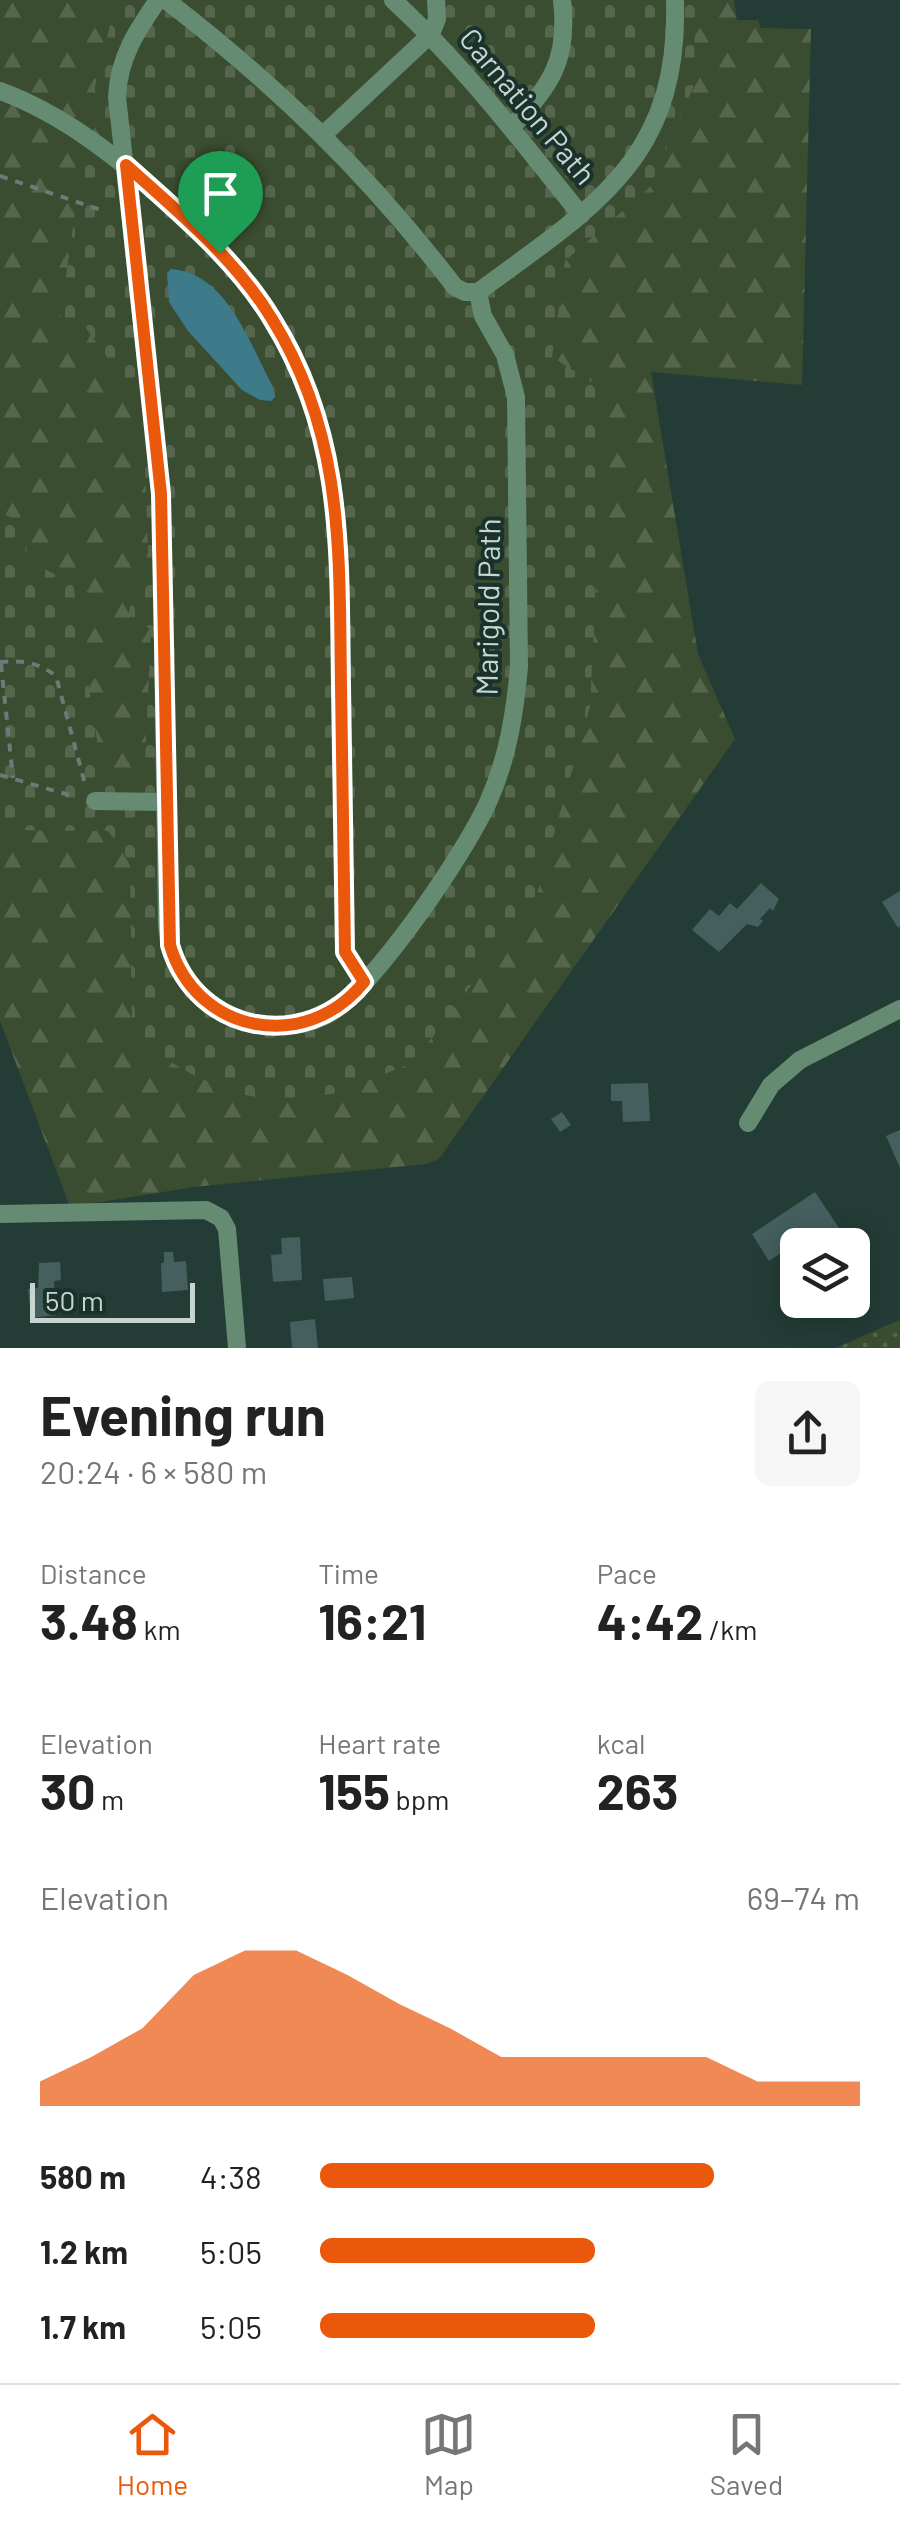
<!DOCTYPE html>
<meta charset="utf-8">
<style>
body{margin:0;font-family:Barlow,sans-serif;background:#f6f6f6;color:#222;height:100vh;display:flex;flex-direction:column;font-size:38px;white-space:nowrap}
*{box-sizing:border-box;margin:0}
p{font-size:32px;color:#767676}
.icon{flex:none;width:55px;height:55px;fill:none;stroke:currentColor;stroke-width:2;stroke-linecap:round;stroke-linejoin:round}
.map{position:relative;height:1348px;overflow:hidden}
.side{display:flex;flex-direction:column;background:#fff;flex:1}
.side>*{flex:none}
.controls{position:absolute;left:780px;top:1228px;display:grid;gap:20px}
.controls a{display:grid;place-items:center;width:90px;height:90px;border-radius:15px;background:#fff;box-shadow:0 5px 25px #0003;font-size:50px}
.scale{position:absolute;left:30px;bottom:25px;width:165px;box-sizing:border-box;padding-left:10px;border:5px solid #c7d5d1;border-top:0;font-size:28px;line-height:35px;white-space:nowrap;color:#c7d5d1;-webkit-text-stroke:8px #1a322c;paint-order:stroke}
.pin{position:absolute;display:grid;place-items:center;width:85px;height:85px;color:#fff;margin:-102px -42px;border-radius:50% 50% 50% 0;rotate:-45deg;box-shadow:0 0 10px #0007}
.pin .icon{rotate:45deg}
.round{display:grid;place-items:center;flex:none;width:105px;height:105px;border-radius:15px;background:#f6f6f6}
.headline{display:flex;align-items:center;justify-content:space-between;height:170px;padding:0 40px}
h1{font-size:55px;font-weight:700;line-height:75px}
.metrics{display:grid;grid-template-columns:repeat(3,1fr);gap:15px;height:170px;padding:10px 40px}
.metrics div{display:grid;align-content:center}
.metrics b{font-size:50px;font-weight:700}
.metrics small{font-size:28px;font-weight:400}
.metrics p{font-size:28px}
.chart{height:280px;padding:20px 40px}
.chart p{display:flex;justify-content:space-between}
.chart svg{width:100%;height:180px;margin-top:10px;fill:#ea580c;opacity:.7}
ul{padding:0 40px;list-style:none;font-size:32px}
li{display:grid;grid-template-columns:160px 120px 1fr;align-items:center;height:75px}
li i{height:25px;border-radius:12px;background:#ea580c}
.tab-bar{display:flex;justify-content:space-around;align-items:center;height:140px;border-top:2px solid #e0e0e0;background:#fff;font-size:28px;color:#767676}
.tab-bar a{display:grid;justify-items:center;gap:5px}
.tab-bar .current{color:#ea580c}
.map>svg:first-child{display:block}
</style>
<div class="map">
<svg width="900" height="1348" viewBox="0 0 900 1348">
<defs>
<pattern id="forest-firs" width="22" height="20" patternUnits="userSpaceOnUse" patternTransform="scale(2.5)"><rect width="22" height="20" fill="#3a4d30"/><path d="M5 1l3.5 6h-7zM16 11l3.5 6h-7z" fill="#55664d"/></pattern>
<pattern id="cemetery-stones" width="16" height="16" patternUnits="userSpaceOnUse" patternTransform="scale(2.5)"><rect width="16" height="16" fill="#3a4d30"/><path d="M2 7V4a2 2 0 0 1 4 0v3zM10 15v-3a2 2 0 0 1 4 0v3z" fill="#55664d"/></pattern>
<pattern id="park-dots" width="8" height="8" patternUnits="userSpaceOnUse" patternTransform="scale(2.5)"><rect width="8" height="8" fill="#3a4d30"/><path d="M2 2h.1M6 6h.1" fill="none" stroke="#55664d" stroke-width="1.8" stroke-linecap="round"/></pattern>
</defs>
<rect width="100%" height="100%" fill="#243c36"/>
<!-- forest -->
<polygon fill="url(#forest-firs)" points="0,0 734,0 737,20 758,20 761,28 811,29 802,385 651,372 698,654 735,739 439,1159 426,1164 194,1187 70,1207 0,1021"/>
<!-- cemetery -->
<polygon fill="url(#cemetery-stones)" points="116,0 695,0 694,85 649,188 565,261 552,357 606,391 590,707 537,894 441,1027 410,1064 333,1094 272,1101 237,1093 197,1077 132,1040 130,862 108,831 0,830 0,512 31,528 24,558 73,584 104,786 144,783 151,630 128,614 148,552 145,468 137,414 112,364 83,324 60,318 82,164 109,165 94,91"/>
<!-- park -->
<polygon fill="url(#park-dots)" points="900,1320 900,1348 836,1348"/>
<!-- water -->
<path fill="#3d7b8a" d="M171 269C226 272 250 344 272 385L275 397 271 401 260 400 242 390 188 331 169 302 167 273Z"/>
<!-- building -->
<g fill="#445f5e">
<polygon points="761,883 779,899 773,911 770,908 760,919 763,921 758,927 747,924 719,952 692,930 710,909 719,916 730,903 737,909"/>
<polygon points="900,891 900,926 898,928 882,902"/>
<polygon points="648,1083 650,1121 623,1122 622,1101 611,1101 611,1084"/>
<polygon points="562,1112 571,1125 560,1132 551,1119"/>
<polygon points="900,1130 900,1168 886,1136"/>
<polygon points="815,1192 841,1231 827,1240 830,1245 814,1245 808,1235 769,1261 752,1234"/>
<polygon points="300,1237 302,1280 273,1282 271,1255 282,1254 281,1238"/>
<polygon points="164,1252 173,1252 174,1262 186,1261 188,1290 162,1292 161,1263 164,1263"/>
<polygon points="60,1262 61,1280 54,1281 56,1315 31,1318 28,1289 38,1288 39,1263"/>
<polygon points="352,1277 354,1298 325,1301 323,1279"/>
<polygon points="315,1319 318,1348 292,1348 290,1322"/>
</g>
<g fill="none" stroke-linecap="round" stroke-linejoin="round">
<!-- path -->
<g stroke="#697d78" stroke-width="4" stroke-dasharray="8 8" stroke-linecap="butt">
<polyline points="0,176 101,210"/>
<path d="M0 662C22 660 38 662 56 676L85 784"/>
<polyline points="1,664 13,778"/>
<polyline points="0,775 76,797"/>
</g>
<!-- minor -->
<g stroke="#658c73" stroke-width="18">
<path d="M158 0C136 32 119 57 117 97L161 494 167 926C171 964 189 992 223 1011 254 1028 292 1032 325 1016 371 993 468 849 489 800 508 757 515 712 519 667L516 397 505 355 483 316 478 292"/>
<path d="M166 0C279 87 368 174 455 287L465 292H478"/>
<path d="M393 0C464 65 521 141 581 215"/>
<path d="M0 91C63 114 120 159 169 204 217 249 263 294 293 354 345 460 340 573 341 687 343 775 344 864 345 952L364 982"/>
<path d="M512 127C551 84 569 61 562 0"/>
<polyline points="324,134 431,34 437,19 436,0"/>
<path d="M478 292C593 207 680 160 675 0"/>
<polyline points="95,801 165,802"/>
<polyline points="748,1123 771,1085 800,1060 900,1009"/>
<polyline points="0,1214 206,1210 221,1218 227,1229 237,1348"/>
</g>
</g>
<g fill="none" stroke-linecap="round" stroke-linejoin="round">
<defs>
<path id="route" d="M126 165C178 212 235 258 272 319 345 436 339 554 341 686 343 774 344 863 345 952L364 982C306 1054 196 1034 170 945L161 494Z"/>
</defs>
<!-- route casing -->
<use href="#route" stroke="#fff" stroke-width="20"/>
<!-- route -->
<use href="#route" stroke="#ea580c" stroke-width="12"/>
</g>
<g text-anchor="middle" stroke-width="8" stroke-linejoin="round" paint-order="stroke">
<!-- street labels -->
<g font-size="30" fill="#c7d5d1" stroke="#1a322c">
<text transform="translate(527 107) rotate(50)" y="10">Carnation Path</text>
<text transform="translate(489 607) rotate(-89)" y="10">Marigold Path</text>
</g>
</g>
</svg>
<div class="controls">
<a><svg class="icon" aria-label="layers" viewBox="0 0 24 24"><path d="M12 4l9 5-9 5-9-5zM3 14l9 5 9-5"/></svg></a>
</div>
<div class="scale">50 m</div>
<div class="pin" style="left:220px;top:253px;background:#1e9e55"><svg class="icon" aria-label="arrive" viewBox="0 0 24 24"><path d="M6 21V4h12l-3 4 3 4H6"/></svg></div>
</div>
<section class="side">
<div class="headline"><div><h1>Evening run</h1><p>20:24 · 6 × 580 m</p></div><a class="round"><svg class="icon" aria-label="share" viewBox="0 0 24 24"><path d="M12 15V3M7 8l5-5 5 5M5 13v7h14v-7"/></svg></a></div>
<div class="metrics">
<div><p>Distance</p><b>3.48<small> km</small></b></div>
<div><p>Time</p><b>16:21</b></div>
<div><p>Pace</p><b>4:42<small> /km</small></b></div>
</div>
<div class="metrics">
<div><p>Elevation</p><b>30<small> m</small></b></div>
<div><p>Heart rate</p><b>155<small> bpm</small></b></div>
<div><p>kcal</p><b>263</b></div>
</div>
<div class="chart"><p><span>Elevation</span>69–74 m</p>
<svg viewBox="0 0 160 44" preserveAspectRatio="none"><path d="M0 44V38L10 32L20 25L30 12L40 6L50 6L60 12L70 19L80 25L90 32L100 32L110 32L120 32L130 32L140 38L150 38L160 38V44z"/></svg>
</div>
<ul>
<li><b>580 m</b>4:38<i style="width:73%"></i></li>
<li><b>1.2 km</b>5:05<i style="width:51%"></i></li>
<li><b>1.7 km</b>5:05<i style="width:51%"></i></li>
</ul>
</section>
<nav class="tab-bar">
<a class="current"><svg class="icon" aria-label="home" viewBox="0 0 24 24"><path d="M3 11l9-7 9 7M6 9v11h12V9"/></svg>Home</a>
<a><svg class="icon" aria-label="map" viewBox="0 0 24 24"><path d="M3 6l6-2 6 2 6-2v14l-6 2-6-2-6 2zM9 4v14M15 6v14"/></svg>Map</a>
<a><svg class="icon" aria-label="saved" viewBox="0 0 24 24"><path d="M7 4h10v16l-5-4-5 4z"/></svg>Saved</a>
</nav>
